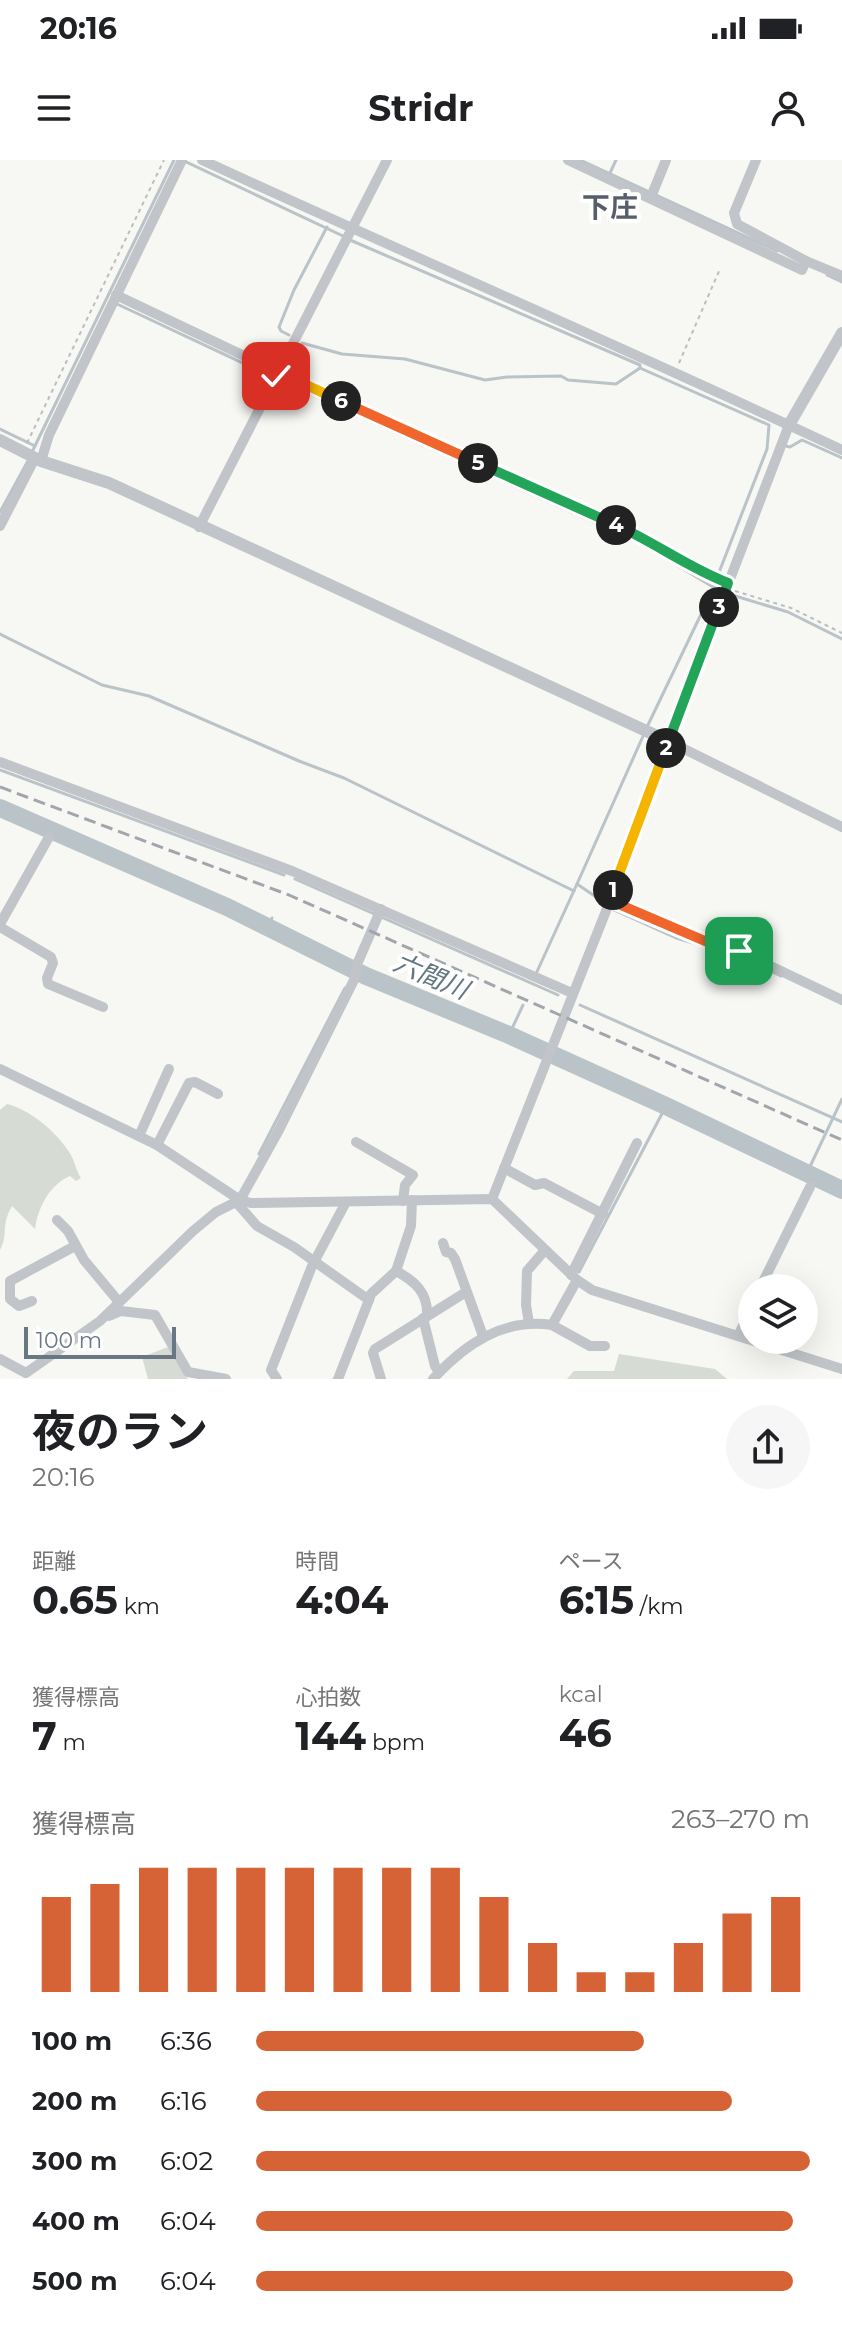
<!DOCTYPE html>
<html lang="ja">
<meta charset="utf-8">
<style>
body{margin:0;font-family:Montserrat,"Noto Sans JP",sans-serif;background:#f6f6f6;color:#202124;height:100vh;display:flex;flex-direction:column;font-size:30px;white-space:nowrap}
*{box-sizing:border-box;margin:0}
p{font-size:26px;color:#757577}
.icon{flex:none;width:44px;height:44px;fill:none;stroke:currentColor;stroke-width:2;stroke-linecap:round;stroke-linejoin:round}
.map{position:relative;height:1219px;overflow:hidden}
.side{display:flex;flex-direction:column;background:#fff;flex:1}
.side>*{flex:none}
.tools{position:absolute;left:738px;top:1114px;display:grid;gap:16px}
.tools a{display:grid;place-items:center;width:80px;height:80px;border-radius:50%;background:#fff;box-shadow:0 8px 32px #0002;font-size:40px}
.scale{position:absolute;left:24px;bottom:20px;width:152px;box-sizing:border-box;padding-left:8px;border:4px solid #697683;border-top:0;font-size:22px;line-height:28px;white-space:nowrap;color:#697683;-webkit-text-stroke:6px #fff;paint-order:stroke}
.pin{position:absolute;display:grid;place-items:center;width:68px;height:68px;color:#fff;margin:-34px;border-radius:16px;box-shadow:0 4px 12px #0006}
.km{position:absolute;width:40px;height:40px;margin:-20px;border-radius:50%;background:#222;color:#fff;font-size:22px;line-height:40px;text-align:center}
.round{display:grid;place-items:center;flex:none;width:84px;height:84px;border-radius:42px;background:#f6f6f6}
.head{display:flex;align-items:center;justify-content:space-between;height:136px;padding:0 32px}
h1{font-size:44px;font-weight:700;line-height:60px}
.metrics{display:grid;grid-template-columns:repeat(3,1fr);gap:12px;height:136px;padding:8px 32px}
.metrics div{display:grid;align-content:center}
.metrics b{font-size:40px;font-weight:700}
.metrics small{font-size:22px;font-weight:400}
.metrics p{font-size:22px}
.chart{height:224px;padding:16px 32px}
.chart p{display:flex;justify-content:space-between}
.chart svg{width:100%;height:144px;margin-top:8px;stroke:#d56336;stroke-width:6}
ul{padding:0 32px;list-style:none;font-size:26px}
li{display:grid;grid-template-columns:128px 96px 1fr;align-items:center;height:60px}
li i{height:20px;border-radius:10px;background:#d56336}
.status{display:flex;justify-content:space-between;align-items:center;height:56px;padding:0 40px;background:#fff;direction:ltr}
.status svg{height:22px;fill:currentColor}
header{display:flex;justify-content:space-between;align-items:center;height:104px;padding:0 32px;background:#fff;font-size:36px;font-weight:700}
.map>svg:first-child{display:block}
</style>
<div class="status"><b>20:16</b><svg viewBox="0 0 49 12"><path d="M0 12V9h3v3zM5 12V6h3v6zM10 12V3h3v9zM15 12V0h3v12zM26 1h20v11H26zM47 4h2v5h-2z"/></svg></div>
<header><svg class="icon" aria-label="menu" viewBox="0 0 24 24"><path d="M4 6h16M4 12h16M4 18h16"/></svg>Stridr<svg class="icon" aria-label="person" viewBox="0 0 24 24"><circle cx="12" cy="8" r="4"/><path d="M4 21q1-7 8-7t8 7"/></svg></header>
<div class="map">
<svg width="842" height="1219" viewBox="0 0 842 1219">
<rect width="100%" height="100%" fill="#f7f7f4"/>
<!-- green -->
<g fill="#d6dcd4">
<path d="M7 944C31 950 58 973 71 995 75 1002 76 1011 81 1018L76 1021 70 1016C49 1025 38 1048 35 1069L12 1046C0 1067 9 1073 0 1090V950Z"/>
<polygon points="168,1187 188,1219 148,1219 142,1197"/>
<polygon points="619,1194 715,1209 727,1219 567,1219 574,1211 614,1211"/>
</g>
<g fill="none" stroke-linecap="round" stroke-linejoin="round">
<!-- stream -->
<g stroke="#bac3c8" stroke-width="3">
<polyline points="580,0 777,91"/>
<polyline points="184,1 343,76"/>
<polyline points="610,13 616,0"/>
<polyline points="350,80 640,205 640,208 769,265 767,289 718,415"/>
<polyline points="827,115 842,122"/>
<polyline points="117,144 281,221 642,384 718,430"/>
<polyline points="289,175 281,171 279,167 294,130 327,67"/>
<polyline points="302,183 342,194 405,199 485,220 507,217 561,216 568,220 616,224 640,208"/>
<polyline points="0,269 35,286"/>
<polyline points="786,286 790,287 802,280 842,298"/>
<polyline points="32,292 174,0"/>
<polyline points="0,352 29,299"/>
<polyline points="732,435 788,452 842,479"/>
<polyline points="0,474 102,525 149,536 299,601 344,618 574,731"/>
<polyline points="647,567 716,423"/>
<polyline points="0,610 284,715"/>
<polyline points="295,719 558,835"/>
<polyline points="577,724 644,574"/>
<polyline points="614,750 676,778 738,796 781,816"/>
<polyline points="268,768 272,758"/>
<polyline points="535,816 577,724 602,741"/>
<polyline points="580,845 842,962"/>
<polyline points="509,875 523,845"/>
<polyline points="259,994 345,828"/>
<polyline points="806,1015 842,939"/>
<polyline points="579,1112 666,946"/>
</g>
<!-- river -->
<polyline stroke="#bac3c8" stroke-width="18" points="0,648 227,747 366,816 509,875 666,946 842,1030"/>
<!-- path -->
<g stroke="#bbbdc0" stroke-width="2" stroke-dasharray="4 4" stroke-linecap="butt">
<polyline points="679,203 720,109"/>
<polyline points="27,283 164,0"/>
<polyline points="735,431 791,448 842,473"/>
</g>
<!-- minor -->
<g stroke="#c1c4c8" stroke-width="10">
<path d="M202 0C415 98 630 190 842 290"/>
<polyline points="568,0 802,110 806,101"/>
<polyline points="756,0 734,53 737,64 806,101 842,116"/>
<polyline points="651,37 666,0"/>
<polyline points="116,135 278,212 634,373 710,416 728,423"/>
<polyline points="41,301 49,275 182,0"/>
<polyline points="0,366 35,298"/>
<polyline points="199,367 387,0"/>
<polyline points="668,581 842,667"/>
<polyline points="0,602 292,711 572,833"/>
<polyline points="609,740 712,784 739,791 842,840"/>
<polyline points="0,764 49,677"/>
<polyline points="0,767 51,797 53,803 47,818 48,824 103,847"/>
<polyline points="0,909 157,985 240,1040 251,1043 492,1039 577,1120 592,1130 842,1209"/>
<polyline points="139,976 169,909"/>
<polyline points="356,982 413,1015 405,1025 403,1041"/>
<polyline points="157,985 189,923 195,922 218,934"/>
<polyline points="504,1008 535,1025 544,1023 603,1054"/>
<polyline points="492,1039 625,703 668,581 789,265"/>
<polyline points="236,1042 257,1066 294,1087 369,1140 338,1219"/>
<polyline points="57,1060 68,1071 84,1100 119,1142"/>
<polyline points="443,1083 446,1092 451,1093 455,1099 483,1176"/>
<polyline points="396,1111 411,1066 412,1040"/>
<polyline points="571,1115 637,983"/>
<polyline points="760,1128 810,1027"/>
<path d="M369 1140 371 1134 396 1111C415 1121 428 1133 427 1155"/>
<polyline points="32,1141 19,1146 10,1139 10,1121 75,1086"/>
<polyline points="109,1156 121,1151 155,1155 188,1212 226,1219"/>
<polyline points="423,1158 435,1206 439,1212"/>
<polyline points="529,1163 526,1145 527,1111 545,1090"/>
<polyline points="552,1165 590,1186 605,1186"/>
<polyline points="738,1176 752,1146"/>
<polyline points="0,1199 26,1213 100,1161 193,1071 216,1052 240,1040 279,970 354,820 358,802 381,749"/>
<polyline points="277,1219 271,1210 312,1106 346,1042"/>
<polyline points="381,1219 373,1193 375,1189 466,1132"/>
<path d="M433 1219C465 1184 503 1158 552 1165L577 1120"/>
</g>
<!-- tertiary -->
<g stroke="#c1c4c8" stroke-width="12">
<polyline points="789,265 842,173"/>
<polyline points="0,280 41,301 109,323 668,581"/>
</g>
<!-- rail -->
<polyline stroke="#a1a6ac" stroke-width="3" stroke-dasharray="12 6" stroke-linecap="butt" points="0,627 289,735 842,980"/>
</g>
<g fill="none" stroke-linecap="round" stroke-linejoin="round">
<defs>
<polyline id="split-1" points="613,730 609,740 712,784 739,791"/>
<polyline id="split-2" points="613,730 666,588"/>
<polyline id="split-3" points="666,588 719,447"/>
<path id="split-4" d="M616 365C654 382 689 408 728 423L719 447"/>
<polyline id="split-5" points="478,303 616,365"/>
<polyline id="split-6" points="341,241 478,303"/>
<polyline id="split-7" points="276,216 278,212 341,241"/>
</defs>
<!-- split-1 casing -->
<use href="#split-1" stroke="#fff" stroke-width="16"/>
<!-- split-2 casing -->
<use href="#split-2" stroke="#fff" stroke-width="16"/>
<!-- split-3 casing -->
<use href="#split-3" stroke="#fff" stroke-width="16"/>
<!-- split-4 casing -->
<use href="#split-4" stroke="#fff" stroke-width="16"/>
<!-- split-5 casing -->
<use href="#split-5" stroke="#fff" stroke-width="16"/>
<!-- split-6 casing -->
<use href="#split-6" stroke="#fff" stroke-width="16"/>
<!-- split-7 casing -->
<use href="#split-7" stroke="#fff" stroke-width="16"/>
<!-- split-1 -->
<use href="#split-1" stroke="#f0652b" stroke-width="10"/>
<!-- split-2 -->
<use href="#split-2" stroke="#f5b400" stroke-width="10"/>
<!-- split-3 -->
<use href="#split-3" stroke="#22a559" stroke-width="10"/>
<!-- split-4 -->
<use href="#split-4" stroke="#22a559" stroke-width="10"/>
<!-- split-5 -->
<use href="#split-5" stroke="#22a559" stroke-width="10"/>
<!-- split-6 -->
<use href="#split-6" stroke="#f0652b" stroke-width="10"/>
<!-- split-7 -->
<use href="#split-7" stroke="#f5b400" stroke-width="10"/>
</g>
<g text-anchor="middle" stroke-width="8" stroke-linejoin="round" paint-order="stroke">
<!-- water labels -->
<g font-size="26" font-style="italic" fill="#64777f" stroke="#fff">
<text transform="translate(431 816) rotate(23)" y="9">六間川</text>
</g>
<!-- quarter labels -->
<g font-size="28" font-weight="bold" fill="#565f69" stroke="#fff">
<text x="610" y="57">下庄</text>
</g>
</g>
</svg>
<div class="tools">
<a><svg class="icon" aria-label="layers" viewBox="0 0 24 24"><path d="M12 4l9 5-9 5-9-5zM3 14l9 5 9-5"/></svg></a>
</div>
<div class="scale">100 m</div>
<div class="pin" style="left:739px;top:791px;background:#1e9e55"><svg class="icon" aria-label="arrive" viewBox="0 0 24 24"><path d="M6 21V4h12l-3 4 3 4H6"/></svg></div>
<div class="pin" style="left:276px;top:216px;background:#d93025"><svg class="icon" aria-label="check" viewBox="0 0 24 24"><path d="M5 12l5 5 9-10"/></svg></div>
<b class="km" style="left:613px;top:730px">1</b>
<b class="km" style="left:666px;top:588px">2</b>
<b class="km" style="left:719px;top:447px">3</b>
<b class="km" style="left:616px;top:365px">4</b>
<b class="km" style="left:478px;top:303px">5</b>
<b class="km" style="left:341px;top:241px">6</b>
</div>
<section class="side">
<div class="head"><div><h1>夜のラン</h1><p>20:16</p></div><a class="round"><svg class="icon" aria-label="share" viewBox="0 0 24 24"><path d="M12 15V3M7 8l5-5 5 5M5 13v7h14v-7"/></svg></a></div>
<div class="metrics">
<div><p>距離</p><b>0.65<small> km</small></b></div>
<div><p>時間</p><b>4:04</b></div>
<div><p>ペース</p><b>6:15<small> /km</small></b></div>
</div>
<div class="metrics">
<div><p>獲得標高</p><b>7<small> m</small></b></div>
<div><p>心拍数</p><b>144<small> bpm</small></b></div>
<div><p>kcal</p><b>46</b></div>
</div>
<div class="chart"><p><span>獲得標高</span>263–270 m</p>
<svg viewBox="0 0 160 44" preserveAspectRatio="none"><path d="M5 44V15M15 44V11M25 44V6M35 44V6M45 44V6M55 44V6M65 44V6M75 44V6M85 44V6M95 44V15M105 44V29M115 44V38M125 44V38M135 44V29M145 44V20M155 44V15"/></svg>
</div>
<ul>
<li><b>100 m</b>6:36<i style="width:70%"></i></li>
<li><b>200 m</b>6:16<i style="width:86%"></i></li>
<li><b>300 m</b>6:02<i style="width:100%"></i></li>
<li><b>400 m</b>6:04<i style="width:97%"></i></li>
<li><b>500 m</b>6:04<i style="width:97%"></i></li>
</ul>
</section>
